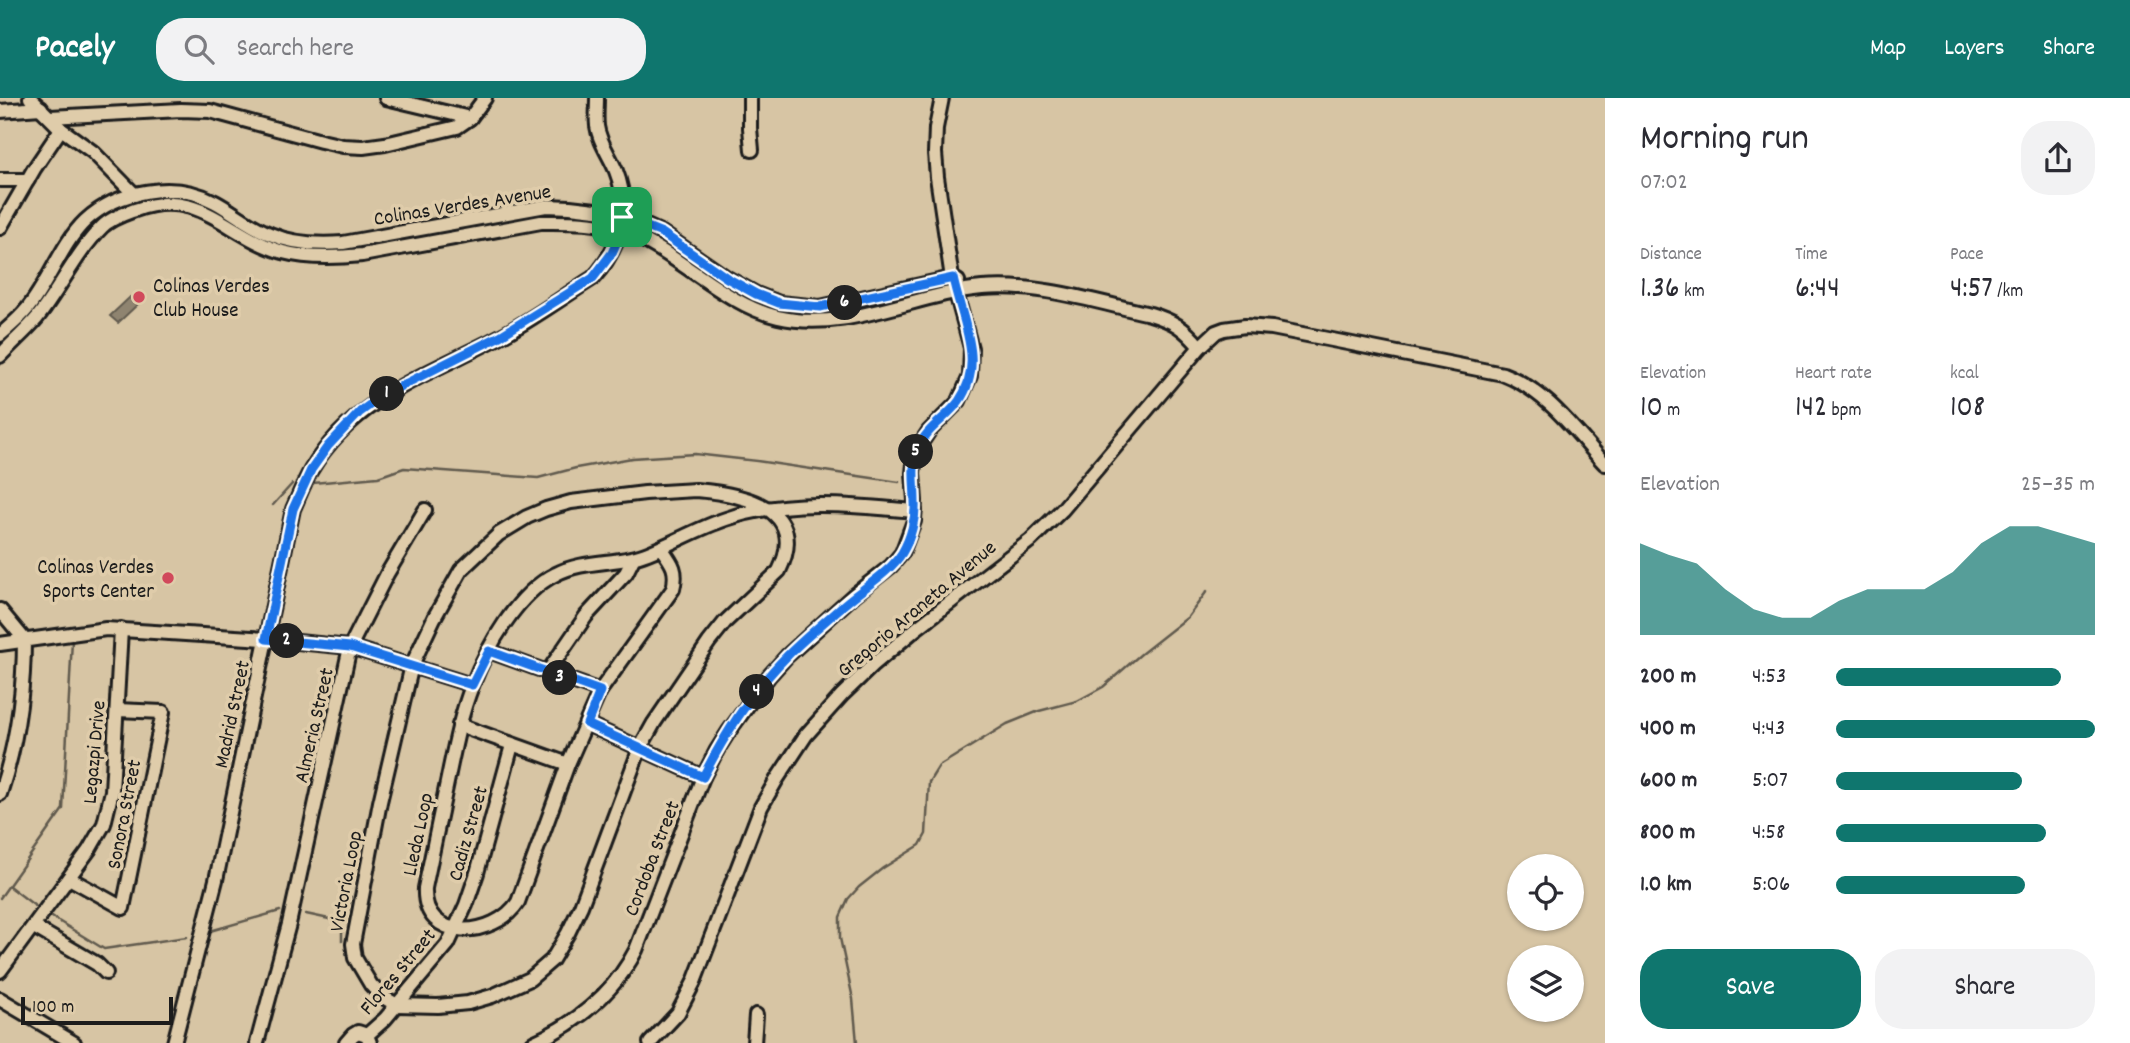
<!DOCTYPE html>
<meta charset="utf-8">
<style>
body{margin:0;font-family:Dekko,sans-serif;background:#f2f2f3;color:#2b2b33;height:100vh;display:flex;flex-direction:column;font-size:26px;white-space:nowrap}
*{box-sizing:border-box;margin:0}
p{font-size:23px;color:#7c7c81}
.icon{flex:none;width:38px;height:38px;fill:none;stroke:currentColor;stroke-width:2;stroke-linecap:round;stroke-linejoin:round}
.map{position:relative;flex:1;overflow:hidden}
.sheet{display:flex;flex-direction:column;background:#fff;width:525px}
.sheet>*{flex:none}
.controls{position:absolute;left:1507px;top:756px;display:grid;gap:14px}
.controls a{display:grid;place-items:center;width:77px;height:77px;border-radius:50%;background:#fff;box-shadow:0 2px 5px #0004;font-size:35px}
.scale{position:absolute;left:21px;bottom:18px;width:152px;box-sizing:border-box;padding-left:7px;border:4px solid #1c1c1c;border-top:0;font-size:19px;line-height:24px;white-space:nowrap;color:#1c1c1c;-webkit-text-stroke:5px #dfccaa;paint-order:stroke}
.pin{position:absolute;display:grid;place-items:center;width:60px;height:60px;color:#fff;margin:-30px;border-radius:14px;box-shadow:0 4px 10px #0006}
.km{position:absolute;width:35px;height:35px;margin:-18px;border-radius:50%;background:#222;color:#fff;font-size:19px;line-height:35px;text-align:center}
.round{display:grid;place-items:center;flex:none;width:74px;height:74px;border-radius:28px;background:#f2f2f3}
.head{display:flex;align-items:center;justify-content:space-between;height:119px;padding:0 35px}
h1{font-size:38px;font-weight:600;line-height:52px}
.figures{display:grid;grid-template-columns:repeat(3,1fr);gap:10px;height:119px;padding:7px 35px}
.figures div{display:grid;align-content:center}
.figures b{font-size:30px;font-weight:600}
.figures small{font-size:19px;font-weight:400}
.figures p{font-size:19px}
.chart{height:196px;padding:14px 35px}
.chart p{display:flex;justify-content:space-between}
.chart svg{width:100%;height:126px;margin-top:7px;fill:#0f766e;opacity:.7}
.cta{display:flex;gap:14px;margin-top:auto;padding:14px 35px}
.cta a{flex:1;height:80px;border-radius:28px;background:#0f766e;color:#fff;font-size:28px;font-weight:600;line-height:80px;text-align:center}
.cta a+a{background:#f2f2f3;color:#2b2b33}
ul{padding:0 35px;list-style:none;font-size:23px}
li{display:grid;grid-template-columns:112px 84px 1fr;align-items:center;height:52px}
li i{height:18px;border-radius:9px;background:#0f766e}
header{display:flex;align-items:center;gap:42px;box-sizing:border-box;height:98px;padding:0 35px;background:#0f766e;color:#fff}
header strong{font-size:33px}
nav{display:flex;gap:38px;margin-inline-start:auto;font-size:24px}
.search{width:490px;height:63px;background:#f2f2f3;display:flex;align-items:center;gap:18px;box-sizing:border-box;padding:0 24px;border-radius:28px;color:#7c7c81;font-size:26px}
main{display:flex;flex:1;min-height:0}
.map>svg:first-child{display:block}
</style>
<header>
<strong>Pacely</strong>
<div class="search"><svg class="icon" aria-label="search" viewBox="0 0 24 24"><circle cx="10" cy="10" r="6"/><path d="M15 15l6 6"/></svg>Search here</div>
<nav><a>Map</a><a>Layers</a><a>Share</a></nav>
</header>
<main>
<div class="map">
<svg width="1605" height="945" viewBox="0 0 1605 945">
<rect width="100%" height="100%" fill="#d7c5a4"/>
<filter id="ink" filterUnits="userSpaceOnUse"><feTurbulence type="fractalNoise" baseFrequency=".0143" numOctaves="2"/><feDisplacementMap in="SourceGraphic" scale="14" xChannelSelector="R" yChannelSelector="G"/><feConvolveMatrix kernelMatrix="1 2 1 2 8 2 1 2 1" color-interpolation-filters="sRGB"/></filter>
<g filter="url(#ink)">
<!-- water -->
<polygon fill="#8f8470" stroke="#615a4e" stroke-width="2" points="130,199 138,206 118,225 110,218"/>
<g fill="none" stroke-linecap="round" stroke-linejoin="round">
<!-- stream -->
<g stroke="#615a4e" stroke-width="2.5">
<polyline points="313,385 378,379 404,370 538,380 576,370 632,360 695,356 757,363 899,384"/>
<polyline points="273,407 292,386"/>
<polyline points="9,788 39,811"/>
<polyline points="0,800 63,711 72,542"/>
<polyline points="47,816 104,851 187,839"/>
<polyline points="306,816 343,824"/>
<polyline points="210,833 280,813"/>
<polyline points="342,843 342,829 351,799"/>
<polyline points="857,945 853,901 840,840 840,819 848,801 859,789 883,770 920,747 926,736 929,684 939,668 1007,626 1039,613 1077,603 1103,589 1141,556 1188,519 1207,493"/>
</g>
<defs>
<g id="minor">
<polyline points="30,0 61,31 93,54 135,97"/>
<polyline points="386,0 470,20"/>
<polyline points="750,0 750,30 752,52"/>
<polyline points="0,13 41,10"/>
<polyline points="50,19 181,12 210,13 321,43 343,48 363,49 385,46 457,29 470,20 485,0"/>
<polyline points="0,82 28,82"/>
<polyline points="0,130 34,71 61,31"/>
<path d="M0 237C9 229 19 221 27 211 48 186 62 145 85 123 118 92 175 82 215 104 234 114 249 128 270 136 293 146 318 147 343 145L546 108 570 109 604 113 642 126 662 135 727 180 756 196 779 205 820 209 952 180 958 183"/>
<path d="M0 258C12 245 26 233 37 220 60 191 76 155 102 129 111 120 124 116 135 112 200 88 228 139 283 154 309 161 335 160 362 157L541 124C567 124 595 123 620 132 675 151 722 206 778 219 847 235 915 196 982 190 1038 185 1096 204 1150 216 1174 223 1184 230 1200 249"/>
<path d="M696 392C743 396 810 410 779 473L725 524 709 544 654 625 640 650 581 808 568 835 552 862 530 881 492 898 468 905 438 908 397 907 383 899 371 887 355 860 353 846 380 704 412 567 434 520 461 472 499 436 527 419 546 411 571 404 645 395Z"/>
<path d="M661 450C672 465 678 472 673 491L600 593 568 666 518 804C495 840 422 846 425 790 433 752 441 714 449 675 455 646 461 616 472 588 487 549 517 495 556 476 585 461 619 467 648 455 675 444 699 430 726 421 786 400 853 407 915 413"/>
<path d="M0 512 24 541C24 595 17 645 0 696"/>
<polyline points="0,546 106,531 266,541 350,549 472,587"/>
<polyline points="489,553 600,593"/>
<polyline points="547,575 586,518 626,475 633,461"/>
<polyline points="587,626 703,679"/>
<polyline points="459,627 568,666"/>
<polyline points="69,780 123,810 163,614 117,612"/>
<polyline points="34,829 97,866 106,875"/>
<polyline points="0,873 89,752 104,726 112,693 121,531"/>
<polyline points="0,901 74,945"/>
<polyline points="367,937 385,921 448,846 466,807 477,775 512,647"/>
<path d="M174 945 216 782 293 411C299 398 304 384 311 372 353 301 428 276 497 240 530 223 561 200 593 180 620 151 631 111 616 73 610 58 599 44 597 28 596 19 597 9 597 0"/>
<polyline points="257,945 289,826 350,549 387,476 425,412"/>
<polyline points="346,945 353,937 358,934 367,937 370,945"/>
<path d="M533 945C577 925 614 895 636 852L703 679 717 652 729 633 769 578 787 558 854 497 891 468 902 455 914 423 915 403 913 375 915 357 919 348 929 333 959 303 970 278 971 250 952 180 937 79 935 55 936 30 942 0"/>
<path d="M650 945 678 915 694 884 761 709 777 681 806 637 842 597 873 567 917 530 1031 442 1062 412 1200 249 1216 234 1224 231 1245 228 1272 230 1503 276C1547 293 1574 332 1605 366"/>
<polyline points="754,945 756,917"/>
</g>
</defs>
<!-- minor casing -->
<use href="#minor" stroke="#1c1c1c" stroke-width="18"/>
<!-- minor -->
<use href="#minor" stroke="#dfccaa" stroke-width="12"/>
</g>
</g>
<g fill="none" stroke-linecap="round" stroke-linejoin="round" filter="url(#ink)">
<defs>
<path id="route" d="M622 119 662 135 727 180 756 196 779 205 820 209 953 180C961 220 986 265 959 303 946 321 926 330 918 351 911 368 915 386 915 404 916 420 911 440 902 455 889 476 858 493 839 511 822 526 804 541 788 557 753 592 725 636 703 679L587 626 600 593 489 553 472 587 350 549 266 541 293 411 311 372 328 348 360 314 371 306 401 288 500 238 593 180 612 155 618 141Z"/>
</defs>
<!-- route casing -->
<use href="#route" stroke="#fff" stroke-width="14"/>
<!-- route -->
<use href="#route" stroke="#1a73e8" stroke-width="9"/>
</g>
<!-- markers -->
<g fill="#d1495b" stroke="#dfccaa" stroke-width="2.5">
<circle cx="139" cy="199" r="7"/>
<circle cx="168" cy="480" r="7"/>
</g>
<g text-anchor="middle" stroke-width="7" stroke-linejoin="round" paint-order="stroke">
<!-- street labels -->
<g font-size="21" fill="#1c1c1c" stroke="#dfccaa">
<text transform="translate(462 106) rotate(-9)" y="7">Colinas Verdes Avenue</text>
<text transform="translate(916 510) rotate(-40)" y="7">Gregorio Araneta Avenue</text>
<text transform="translate(231 616) rotate(-78)" y="7">Madrid Street</text>
<text transform="translate(313 627) rotate(-77)" y="7">Almeria Street</text>
<text transform="translate(93 654) rotate(-85)" y="7">Legazpi Drive</text>
<text transform="translate(123 716) rotate(-79)" y="7">Sonora Street</text>
<text transform="translate(467 735) rotate(-74)" y="7">Cadiz Street</text>
<text transform="translate(417 736) rotate(-78)" y="7">Lleda Loop</text>
<text transform="translate(651 760) rotate(-69)" y="7">Cordoba Street</text>
<text transform="translate(345 783) rotate(-79)" y="7">Victoria Loop</text>
<text transform="translate(397 873) rotate(-50)" y="7">Flores Street</text>
</g>
<!-- poi labels -->
<g font-size="21" fill="#1c1c1c" stroke="#dfccaa" text-anchor="start">
<text x="153" y="194">Colinas Verdes<tspan x="153" dy="24">Club House</tspan></text>
<text x="154" y="475" text-anchor="end">Colinas Verdes<tspan x="154" dy="24">Sports Center</tspan></text>
</g>
</g>
</svg>
<div class="controls">
<a><svg class="icon" aria-label="locate" viewBox="0 0 24 24"><circle cx="12" cy="12" r="6"/><path d="M12 2v4M12 18v4M2 12h4M18 12h4"/></svg></a>
<a><svg class="icon" aria-label="layers" viewBox="0 0 24 24"><path d="M12 4l9 5-9 5-9-5zM3 14l9 5 9-5"/></svg></a>
</div>
<div class="scale">100 m</div>
<div class="pin" style="left:622px;top:119px;background:#1e9e55"><svg class="icon" aria-label="arrive" viewBox="0 0 24 24"><path d="M6 21V4h12l-3 4 3 4H6"/></svg></div>
<b class="km" style="left:387px;top:296px">1</b>
<b class="km" style="left:287px;top:543px">2</b>
<b class="km" style="left:560px;top:580px">3</b>
<b class="km" style="left:757px;top:594px">4</b>
<b class="km" style="left:916px;top:354px">5</b>
<b class="km" style="left:845px;top:205px">6</b>
</div>
<section class="sheet">
<div class="head"><div><h1>Morning run</h1><p>07:02</p></div><a class="round"><svg class="icon" aria-label="share" viewBox="0 0 24 24"><path d="M12 15V3M7 8l5-5 5 5M5 13v7h14v-7"/></svg></a></div>
<div class="figures">
<div><p>Distance</p><b>1.36<small> km</small></b></div>
<div><p>Time</p><b>6:44</b></div>
<div><p>Pace</p><b>4:57<small> /km</small></b></div>
</div>
<div class="figures">
<div><p>Elevation</p><b>10<small> m</small></b></div>
<div><p>Heart rate</p><b>142<small> bpm</small></b></div>
<div><p>kcal</p><b>108</b></div>
</div>
<div class="chart"><p><span>Elevation</span>25–35 m</p>
<svg viewBox="0 0 160 44" preserveAspectRatio="none"><path d="M0 44V12L10 16L20 19L30 28L40 35L50 38L60 38L70 32L80 28L90 28L100 28L110 22L120 12L130 6L140 6L150 9L160 12V44z"/></svg>
</div>
<ul>
<li><b>200 m</b>4:53<i style="width:87%"></i></li>
<li><b>400 m</b>4:43<i style="width:100%"></i></li>
<li><b>600 m</b>5:07<i style="width:72%"></i></li>
<li><b>800 m</b>4:58<i style="width:81%"></i></li>
<li><b>1.0 km</b>5:06<i style="width:73%"></i></li>
</ul>
<div class="cta"><a>Save</a><a>Share</a></div>
</section>
</main>
